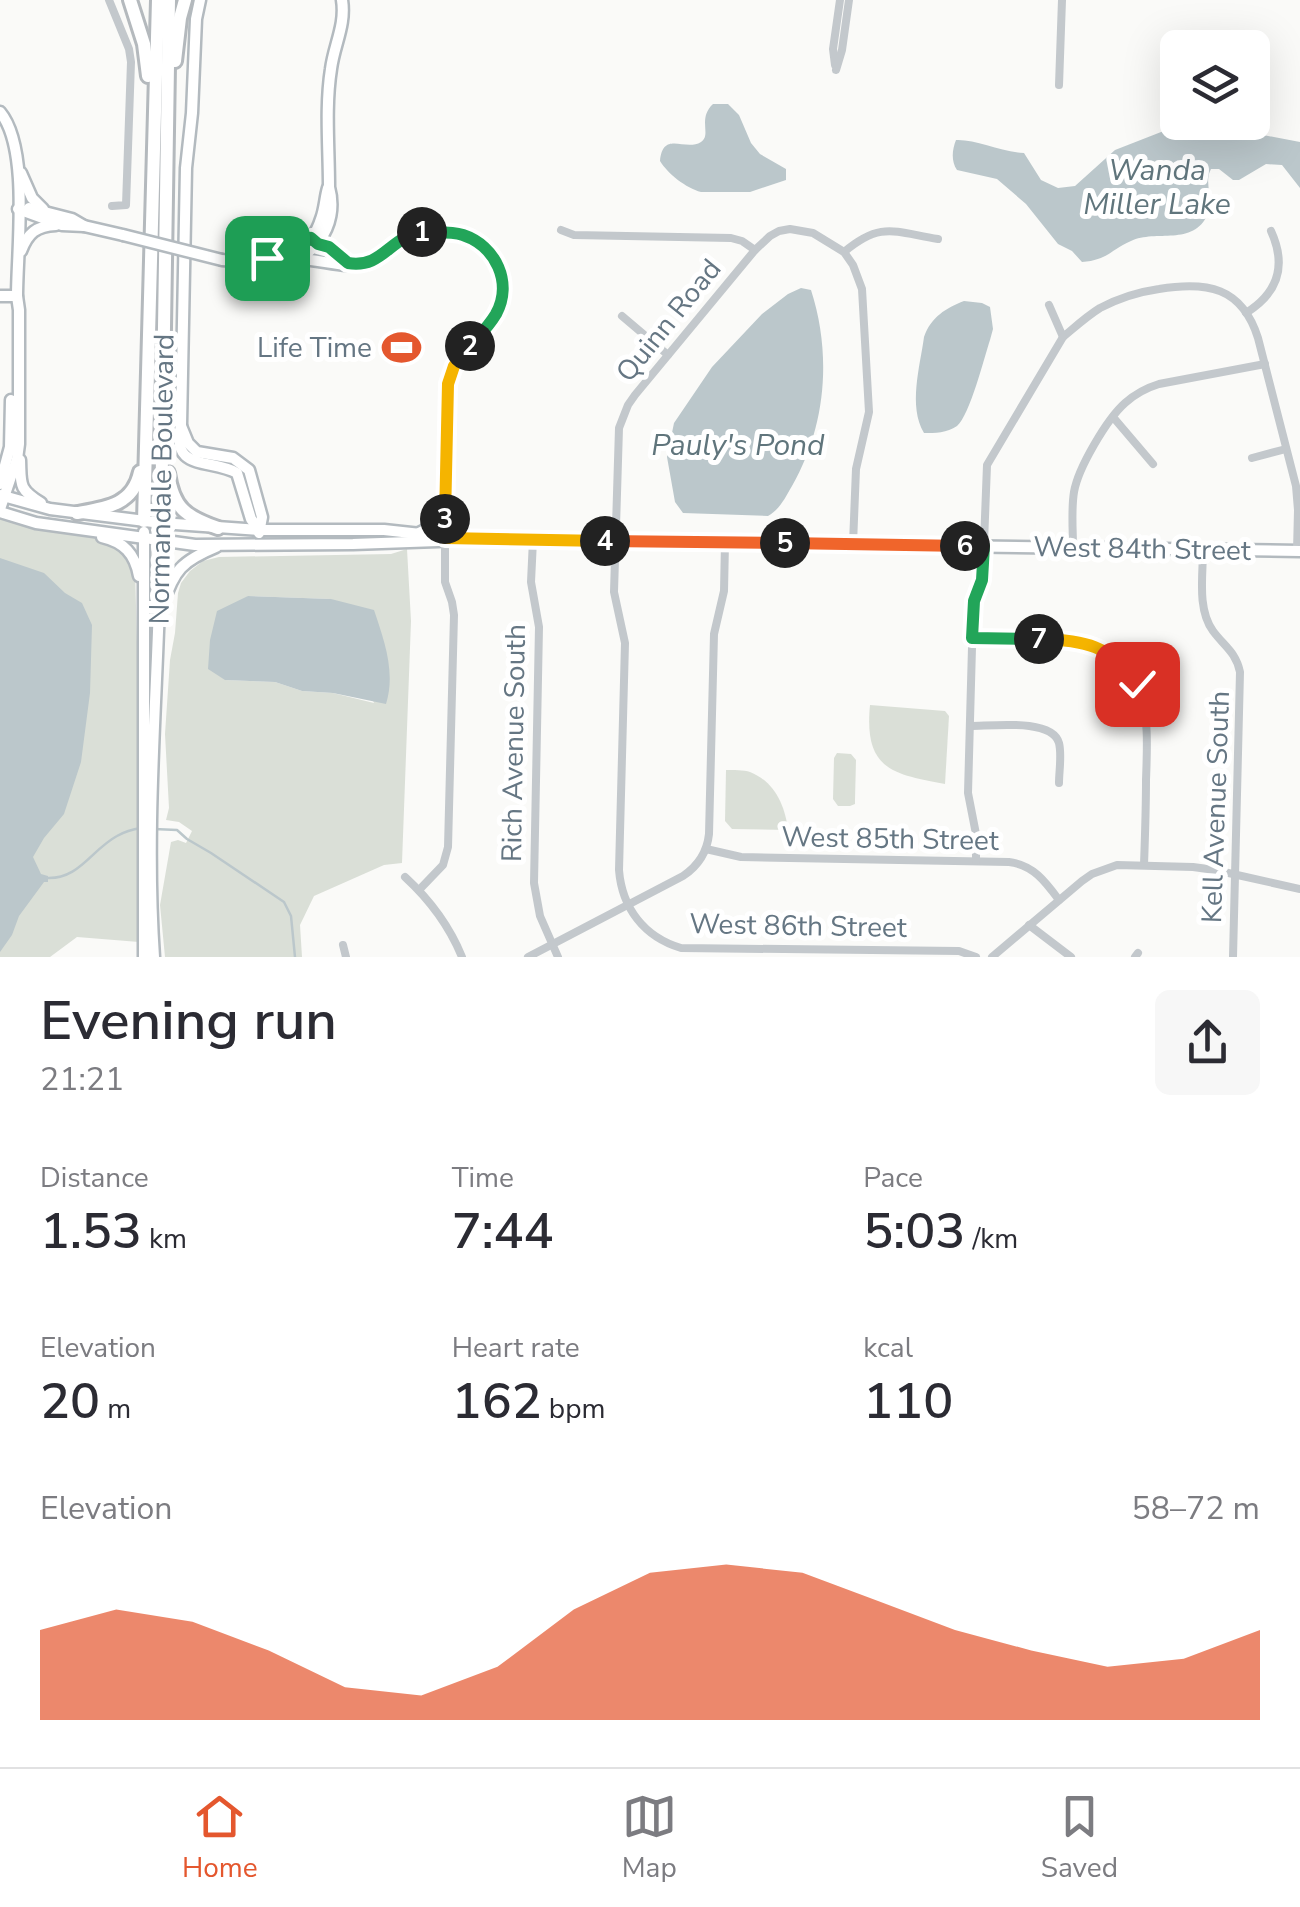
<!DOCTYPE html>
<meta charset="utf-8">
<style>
body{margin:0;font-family:"Nunito Sans",sans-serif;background:#f7f7f7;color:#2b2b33;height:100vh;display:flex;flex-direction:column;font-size:38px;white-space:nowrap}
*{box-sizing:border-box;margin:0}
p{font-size:32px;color:#7c7c81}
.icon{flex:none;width:55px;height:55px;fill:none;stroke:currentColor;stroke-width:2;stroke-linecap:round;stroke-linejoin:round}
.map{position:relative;height:957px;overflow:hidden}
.drawer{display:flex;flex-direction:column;background:#fff;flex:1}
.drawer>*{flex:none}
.tools{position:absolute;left:1160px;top:30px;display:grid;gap:20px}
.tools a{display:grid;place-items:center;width:110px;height:110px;border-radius:15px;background:#fff;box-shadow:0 10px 40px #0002;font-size:50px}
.pin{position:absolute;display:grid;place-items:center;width:85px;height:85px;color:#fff;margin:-42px;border-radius:20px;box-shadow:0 5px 15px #0006}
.km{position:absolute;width:50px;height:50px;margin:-25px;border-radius:50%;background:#222;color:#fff;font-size:28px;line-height:50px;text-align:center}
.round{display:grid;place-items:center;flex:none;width:105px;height:105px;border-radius:15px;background:#f7f7f7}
.headline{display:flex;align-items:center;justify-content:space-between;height:170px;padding:0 40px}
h1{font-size:55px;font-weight:600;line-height:75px}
.metrics{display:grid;grid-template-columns:repeat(3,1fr);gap:15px;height:170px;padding:10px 40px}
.metrics div{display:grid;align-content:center}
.metrics b{font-size:50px;font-weight:600}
.metrics small{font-size:28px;font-weight:400}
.metrics p{font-size:28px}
.chart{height:280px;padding:20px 40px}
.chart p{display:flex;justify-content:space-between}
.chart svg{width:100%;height:180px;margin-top:10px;fill:#e4572e;opacity:.7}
.dock{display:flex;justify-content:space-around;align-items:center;height:140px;border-top:2px solid #e1e1e2;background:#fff;font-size:28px;color:#7c7c81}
.dock a{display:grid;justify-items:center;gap:5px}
.dock .selected{color:#e4572e}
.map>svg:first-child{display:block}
</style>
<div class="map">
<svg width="1300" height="957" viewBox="0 0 1300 957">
<rect width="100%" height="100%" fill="#fafaf8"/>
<!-- green -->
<g fill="#dadfd7" fill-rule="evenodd">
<polygon points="0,518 44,531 102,538 121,546 135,569 140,753 139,942 77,937 50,957 0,957"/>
<path d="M407 549 411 621 402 863 384 865 314 896 300 925 302 957H165L160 905 171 842 178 840 186 843 192 831 179 822 166 820 169 808 165 734 170 660 175 633 178 593 181 583 190 571 203 561 219 557 391 554ZM248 596 331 599 374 703 333 693 302 691 275 682 225 680Z"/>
<path d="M870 705 945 711 949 716 945 784C890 774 864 768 870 705Z"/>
<polygon points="837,753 851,754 856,760 855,800 855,804 850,806 838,806 833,799 834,758"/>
<path d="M726 770C733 770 744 770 750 772 775 782 785 806 788 830L732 829 725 821Z"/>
</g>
<!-- water -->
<g fill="#bbc7cb">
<path d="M713 104H728L739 115 751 143 760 154 786 169V180L750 192H701C686 188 668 174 660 161 663 130 685 152 701 142 712 135 697 119 713 104Z"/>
<path d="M1179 125 1247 127 1263 135 1300 142V188L1282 165 1266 164 1239 180H1233L1219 169H1211C1203 183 1215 200 1208 214 1193 247 1156 229 1131 241 1110 250 1108 260 1082 262L1072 251 1058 244 1026 204 997 179 957 170C951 161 952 150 956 140 975 139 1002 152 1024 153L1041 180 1058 188 1075 186 1115 150Z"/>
<path d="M801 288 811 290C832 355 826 427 792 486 785 498 780 509 768 516L683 513 675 502 667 457 674 423 712 367 762 314 788 294Z"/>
<path d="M964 301 982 303 990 307 993 329 990 340C984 358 970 415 957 426 947 433 935 433 924 433 908 406 920 367 924 337 931 317 946 308 964 301Z"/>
<polygon points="0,558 44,573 65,593 82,603 92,625 90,693 81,762 64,814 44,838 33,857 41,874 48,876 48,882 44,882 19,916 12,935 0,952"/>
<path d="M248 596 331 599 374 610C384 640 396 672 386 704L333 693 302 691 275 682 225 680 208 669 210 640 217 611Z"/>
</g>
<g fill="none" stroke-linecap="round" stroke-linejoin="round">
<!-- stream -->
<g stroke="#bbc7cb" stroke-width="2.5">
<polyline points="154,829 177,830 187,839 211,853 284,902 291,916 295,957"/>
<path d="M46 878C79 880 91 850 117 836 124 832 134 829 141 828"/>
</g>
<defs>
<g id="secondary">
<path d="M200 0 196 19 192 113 186 168 181 425C170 472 211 458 237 473L251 519 259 530"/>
<path d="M0 112C30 148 17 249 17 296L19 310V444L17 459 0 509"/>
<polyline points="21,173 32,198 43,209"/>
<polyline points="29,208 72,219 84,226"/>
<polyline points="18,209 62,225 84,226 123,235"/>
<polyline points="317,244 326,245 347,263"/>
<path d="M21 251C28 233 36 226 56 225"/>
<path d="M298 259C319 259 347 269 367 264 385 258 394 239 411 234 419 232 427 232 434 233 476 233 512 256 500 304 493 331 461 345 451 372 448 379 448 387 447 394L445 538"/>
<path d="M222 260C238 261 254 268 271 267 312 263 340 227 329 187 329 148 325 107 331 69 334 45 346 25 342 0"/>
<path d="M243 260C276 254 309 259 321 219 325 209 325 198 328 188"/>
<polyline points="0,296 17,296"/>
<polyline points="181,426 188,443 197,452 233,458 249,470 262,517 259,533"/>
<path d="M20 460C21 484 18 489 41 503"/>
<polyline points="0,484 10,447 11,400"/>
<polyline points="0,495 50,509 161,523 259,530 384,530 439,536"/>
<polyline points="0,512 36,523 195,545 353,544 438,541 453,539 1300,551"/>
<polyline points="419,533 435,525 442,507"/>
<path d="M102 537C124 542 135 554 139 576"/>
<path d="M163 604C174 570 182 561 216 547"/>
<polyline points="144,957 144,532"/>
<path d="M154 957C144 812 160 668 161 523"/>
</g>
<g id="highway">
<polyline points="130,0 144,44 148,76"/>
<polyline points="175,61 180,18 185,0"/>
<path d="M168 473C173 508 186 517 218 528"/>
<path d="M77 513C106 508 133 505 140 472"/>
<polyline points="144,521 158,0"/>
<polyline points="161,523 169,0"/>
</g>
</defs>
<!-- secondary casing -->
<use href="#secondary" stroke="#b3babf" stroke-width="15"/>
<!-- highway casing -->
<use href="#highway" stroke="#b4b9bd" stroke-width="18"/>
<!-- street -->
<g stroke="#c3c8cc" stroke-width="8">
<polyline points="109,0 129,49 131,62 126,205 112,206"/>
<polyline points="835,65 833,49 840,0"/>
<polyline points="836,70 842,50 849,0"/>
<polyline points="1059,85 1062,0"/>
<polyline points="561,230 574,235 731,238 742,241 755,250"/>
<path d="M844 252C881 221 894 232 938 239"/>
<path d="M1049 305 1063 337C1075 327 1087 316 1100 308 1119 298 1138 292 1159 289 1207 281 1242 287 1258 338L1296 486 1298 510 1297 551"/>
<path d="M1246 313C1278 293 1287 266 1271 231"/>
<polyline points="622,316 668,355"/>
<polyline points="1113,417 1153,464"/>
<polyline points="1252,458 1286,449"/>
<polyline points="533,540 531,582 539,627 534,883 540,916 558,957"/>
<path d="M853 544 856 469 869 412 862 289 853 265 844 252 813 233 790 229 779 231 770 236 755 250 635 395 628 405 619 428 614 592 625 643 619 870C622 908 644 937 681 948L959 951 976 957"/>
<path d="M1073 548C1073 529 1071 510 1074 492 1078 468 1107 419 1125 403 1135 394 1146 388 1159 384L1265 364"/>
<path d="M1203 550C1203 575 1197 609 1213 631 1224 646 1236 652 1240 672L1233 957"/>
<path d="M972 638C1005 638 1050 634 1081 642 1153 658 1148 722 1146 780 1146 809 1145 837 1144 865"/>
<path d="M970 726C992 726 1052 718 1059 743 1062 755 1059 771 1059 783"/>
<path d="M706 849 741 857 1009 862C1033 865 1045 881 1059 900"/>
<polyline points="976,861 976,834 968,793 973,611 983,569 987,465 1063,337"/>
<path d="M405 877C430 900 449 925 462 957"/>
<polyline points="419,890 443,865 448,847 454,615 452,602 445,582 445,538"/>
<polyline points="1029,925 1071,957"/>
<polyline points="343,945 346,957"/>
<path d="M528 957 683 876C698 866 707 853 709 834L714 634 724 591 725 543"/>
<polyline points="992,957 1082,881 1092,874 1117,865 1193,867 1215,870 1300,889"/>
<polyline points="1135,957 1138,953"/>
</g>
<!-- secondary -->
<use href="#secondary" stroke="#fff" stroke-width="10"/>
<!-- highway -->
<use href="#highway" stroke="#fff" stroke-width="12"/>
<defs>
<polyline id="secondary-bridge" points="123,235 222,260"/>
</defs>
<!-- secondary-bridge casing -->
<use href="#secondary-bridge" stroke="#b3babf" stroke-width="15" stroke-linecap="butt"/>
<!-- secondary-bridge -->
<use href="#secondary-bridge" stroke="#fff" stroke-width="10"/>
</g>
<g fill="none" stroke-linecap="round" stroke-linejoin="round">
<defs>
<path id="split-1" d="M267 258 287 255 311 238 318 244 329 247 348 263C383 269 390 236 422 232"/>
<path id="split-2" d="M422 232C436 233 450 231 463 235 496 246 513 283 496 314 489 326 479 336 470 346"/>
<polyline id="split-3" points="445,519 448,384 454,366 470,346"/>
<polyline id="split-4" points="445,519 445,538 605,541"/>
<polyline id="split-5" points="605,541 785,543"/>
<polyline id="split-6" points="785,543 965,546"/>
<polyline id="split-7" points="965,546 984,546 982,580 974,601 972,638 1039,639"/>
<path id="split-8" d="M1039 639C1084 640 1111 645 1137 684"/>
</defs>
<!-- split-1 casing -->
<use href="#split-1" stroke="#fff" stroke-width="20"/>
<!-- split-2 casing -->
<use href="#split-2" stroke="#fff" stroke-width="20"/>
<!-- split-3 casing -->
<use href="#split-3" stroke="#fff" stroke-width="20"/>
<!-- split-4 casing -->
<use href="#split-4" stroke="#fff" stroke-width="20"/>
<!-- split-5 casing -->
<use href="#split-5" stroke="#fff" stroke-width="20"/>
<!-- split-6 casing -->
<use href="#split-6" stroke="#fff" stroke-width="20"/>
<!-- split-7 casing -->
<use href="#split-7" stroke="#fff" stroke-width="20"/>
<!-- split-8 casing -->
<use href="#split-8" stroke="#fff" stroke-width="20"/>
<!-- split-1 -->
<use href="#split-1" stroke="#22a559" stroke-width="12"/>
<!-- split-2 -->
<use href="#split-2" stroke="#22a559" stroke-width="12"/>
<!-- split-3 -->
<use href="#split-3" stroke="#f5b400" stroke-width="12"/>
<!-- split-4 -->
<use href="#split-4" stroke="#f5b400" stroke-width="12"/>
<!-- split-5 -->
<use href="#split-5" stroke="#f0652b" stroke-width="12"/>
<!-- split-6 -->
<use href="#split-6" stroke="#f0652b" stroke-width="12"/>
<!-- split-7 -->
<use href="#split-7" stroke="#22a559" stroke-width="12"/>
<!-- split-8 -->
<use href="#split-8" stroke="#f5b400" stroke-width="12"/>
</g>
<!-- icons -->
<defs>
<symbol id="stadium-bare" viewBox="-9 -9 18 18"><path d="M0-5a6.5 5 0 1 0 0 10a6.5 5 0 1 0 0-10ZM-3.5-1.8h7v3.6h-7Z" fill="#e4572e" stroke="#fff" stroke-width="2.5" paint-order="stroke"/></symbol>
</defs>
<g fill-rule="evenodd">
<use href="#stadium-bare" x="374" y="320" width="55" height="55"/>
</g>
<g text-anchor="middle" stroke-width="10" stroke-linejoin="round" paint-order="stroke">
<!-- street labels -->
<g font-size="28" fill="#657683" stroke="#fff">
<text transform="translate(668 320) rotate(-51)" y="10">Quinn Road</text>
<text transform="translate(161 479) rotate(-89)" y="10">Normandale Boulevard</text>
<text transform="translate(1142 548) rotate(1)" y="10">West 84th Street</text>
<text transform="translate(513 743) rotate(-89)" y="10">Rich Avenue South</text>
<text transform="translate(1215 807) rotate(-88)" y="10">Kell Avenue South</text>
<text transform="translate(890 838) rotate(1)" y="10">West 85th Street</text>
<text transform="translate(798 925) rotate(1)" y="10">West 86th Street</text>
</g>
<!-- poi labels -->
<g font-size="28" fill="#657683" stroke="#fff" text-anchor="end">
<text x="372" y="357">Life Time</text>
</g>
<!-- water labels -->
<g font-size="30" font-style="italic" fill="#60757c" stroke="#fff">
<text x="1157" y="180">Wanda<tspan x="1157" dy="34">Miller Lake</tspan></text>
<text x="738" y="455">Pauly's Pond</text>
</g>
</g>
</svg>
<div class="tools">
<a><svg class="icon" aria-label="layers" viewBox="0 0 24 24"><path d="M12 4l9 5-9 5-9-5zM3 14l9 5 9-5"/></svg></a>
</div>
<div class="pin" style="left:267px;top:258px;background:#1e9e55"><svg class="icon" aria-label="arrive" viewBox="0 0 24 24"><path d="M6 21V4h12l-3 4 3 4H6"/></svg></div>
<div class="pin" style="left:1137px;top:684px;background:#d93025"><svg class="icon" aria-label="check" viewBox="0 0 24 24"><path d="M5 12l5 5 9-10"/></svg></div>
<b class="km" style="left:422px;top:232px">1</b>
<b class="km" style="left:470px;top:346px">2</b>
<b class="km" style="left:445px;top:519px">3</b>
<b class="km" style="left:605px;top:541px">4</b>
<b class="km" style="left:785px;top:543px">5</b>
<b class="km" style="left:965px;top:546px">6</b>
<b class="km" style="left:1039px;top:639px">7</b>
</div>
<section class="drawer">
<div class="headline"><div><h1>Evening run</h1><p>21:21</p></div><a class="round"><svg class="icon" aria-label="share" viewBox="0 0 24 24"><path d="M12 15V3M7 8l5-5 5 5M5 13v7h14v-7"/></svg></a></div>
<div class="metrics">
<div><p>Distance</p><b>1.53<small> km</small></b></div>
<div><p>Time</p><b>7:44</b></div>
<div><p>Pace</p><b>5:03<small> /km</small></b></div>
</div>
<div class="metrics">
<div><p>Elevation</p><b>20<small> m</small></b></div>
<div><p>Heart rate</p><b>162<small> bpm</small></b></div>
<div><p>kcal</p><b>110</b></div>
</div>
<div class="chart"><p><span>Elevation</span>58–72 m</p>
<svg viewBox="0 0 160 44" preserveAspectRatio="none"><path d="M0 44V22L10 17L20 20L30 27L40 36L50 38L60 31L70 17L80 8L90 6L100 8L110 15L120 22L130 27L140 31L150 29L160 22V44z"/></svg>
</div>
</section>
<nav class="dock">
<a class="selected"><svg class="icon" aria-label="home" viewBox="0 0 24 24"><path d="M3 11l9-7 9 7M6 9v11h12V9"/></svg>Home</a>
<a><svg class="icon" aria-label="map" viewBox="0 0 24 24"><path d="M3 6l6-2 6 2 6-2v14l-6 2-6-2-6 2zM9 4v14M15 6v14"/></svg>Map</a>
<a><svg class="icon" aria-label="saved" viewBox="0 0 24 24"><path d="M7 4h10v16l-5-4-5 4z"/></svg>Saved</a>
</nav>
